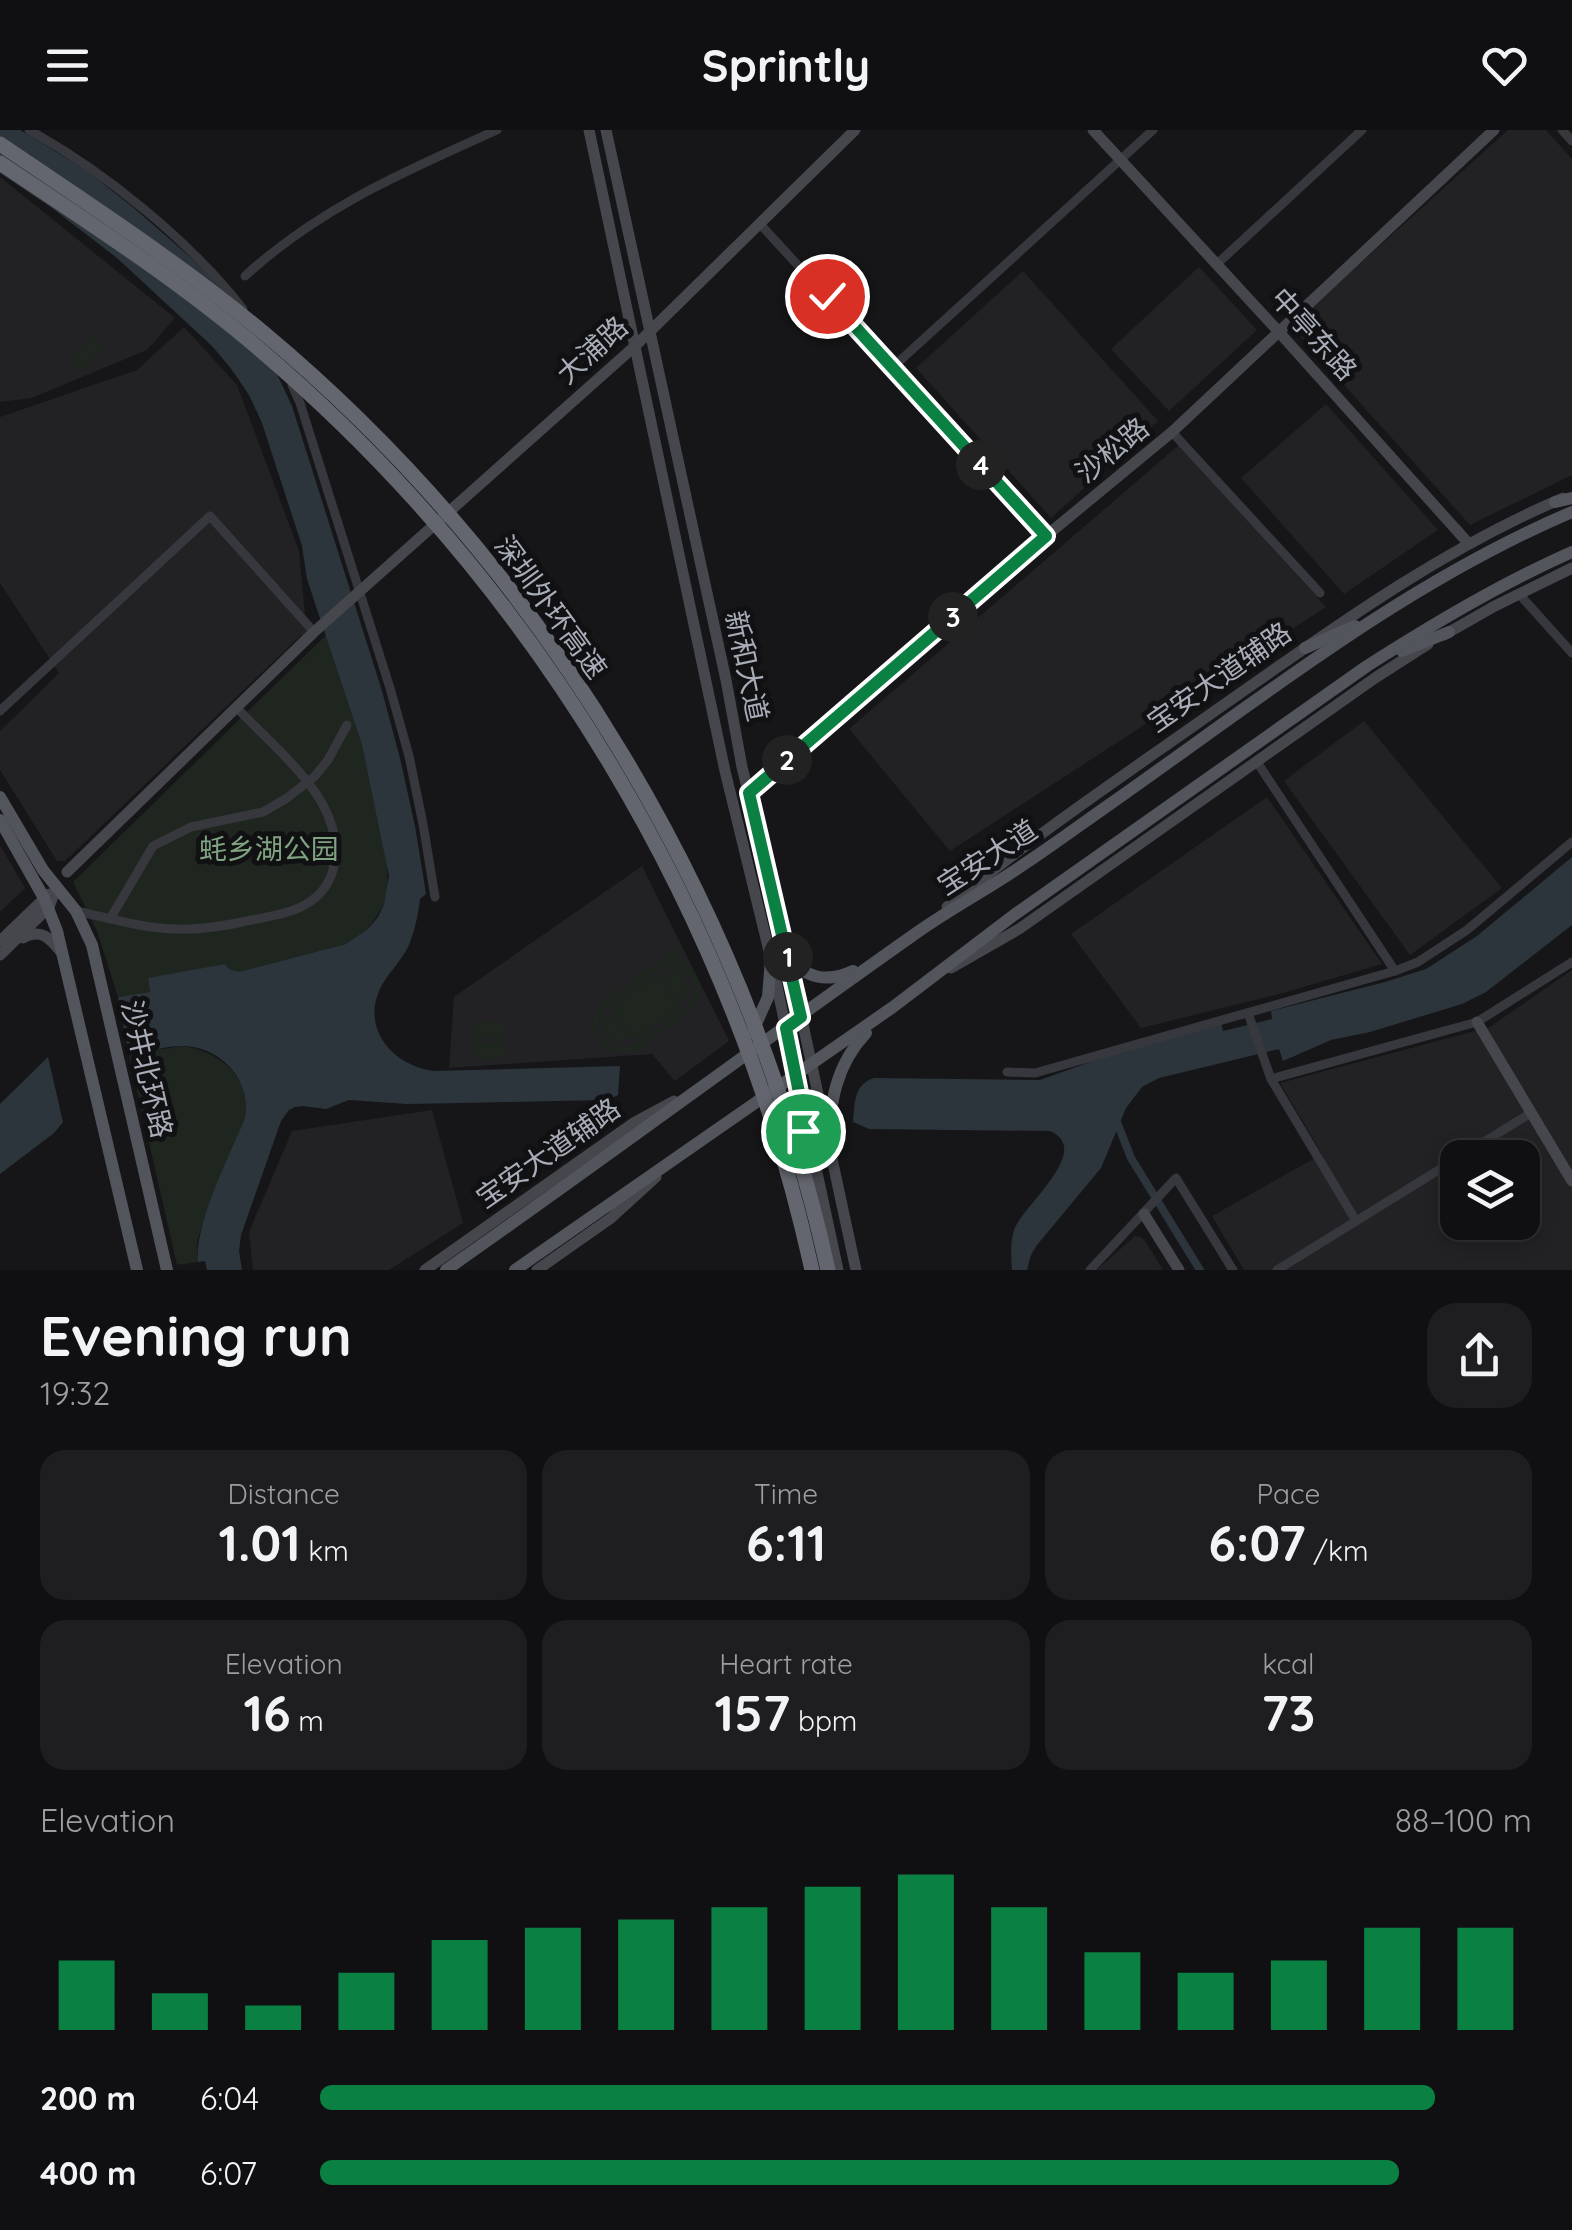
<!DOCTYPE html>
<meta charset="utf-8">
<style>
body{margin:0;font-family:Quicksand,"Noto Sans SC",sans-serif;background:#1e1e20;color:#f1f3f6;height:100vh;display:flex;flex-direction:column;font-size:38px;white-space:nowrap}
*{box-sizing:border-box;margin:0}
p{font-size:32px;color:#9c9d9f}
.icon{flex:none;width:55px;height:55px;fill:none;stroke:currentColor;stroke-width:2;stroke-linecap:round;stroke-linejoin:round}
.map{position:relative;height:1140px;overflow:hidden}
.drawer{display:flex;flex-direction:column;background:#101012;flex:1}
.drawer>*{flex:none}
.fabs{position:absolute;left:1440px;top:1010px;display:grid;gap:20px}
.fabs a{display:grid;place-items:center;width:100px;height:100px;border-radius:20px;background:#101012;box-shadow:0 5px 15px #0003,0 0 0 2px #303032;font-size:50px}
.pin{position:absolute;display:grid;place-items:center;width:85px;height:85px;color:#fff;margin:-42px;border:5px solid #fff;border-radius:50%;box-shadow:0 2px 10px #0007}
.km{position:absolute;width:50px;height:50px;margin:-25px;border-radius:50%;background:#222;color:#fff;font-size:28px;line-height:50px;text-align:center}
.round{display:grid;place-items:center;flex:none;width:105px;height:105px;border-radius:30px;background:#1e1e20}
.overview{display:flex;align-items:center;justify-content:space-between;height:170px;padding:0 40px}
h1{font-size:55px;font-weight:800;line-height:75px}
.figures{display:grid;grid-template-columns:repeat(3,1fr);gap:15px;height:170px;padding:10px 40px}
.figures div{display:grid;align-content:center;border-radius:25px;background:#1e1e20;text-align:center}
.figures b{font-size:50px;font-weight:800}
.figures small{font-size:28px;font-weight:400}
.figures p{font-size:28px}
.chart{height:280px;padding:20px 40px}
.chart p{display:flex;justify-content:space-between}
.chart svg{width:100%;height:180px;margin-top:10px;stroke:#0b8043;stroke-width:6}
ul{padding:0 40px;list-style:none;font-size:32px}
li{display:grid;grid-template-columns:160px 120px 1fr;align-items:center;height:75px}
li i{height:25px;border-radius:12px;background:#0b8043}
header{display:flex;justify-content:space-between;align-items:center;height:130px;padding:0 40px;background:#101012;font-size:45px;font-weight:800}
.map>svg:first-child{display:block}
</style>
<header><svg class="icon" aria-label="menu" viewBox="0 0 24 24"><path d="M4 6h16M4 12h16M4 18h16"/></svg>Sprintly<svg class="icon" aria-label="heart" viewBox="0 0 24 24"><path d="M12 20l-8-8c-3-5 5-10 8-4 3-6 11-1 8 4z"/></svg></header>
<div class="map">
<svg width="1572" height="1140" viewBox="0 0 1572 1140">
<rect width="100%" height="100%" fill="#161618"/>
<!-- built -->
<g fill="#222225" fill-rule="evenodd">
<polygon points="1508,0 1546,0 1572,29 1572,345 1470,395 1291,196"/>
<polygon points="0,47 175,188 147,220 32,268 0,272"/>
<polygon points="1199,137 1257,200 1169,281 1111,219"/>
<polygon points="1023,141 1158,291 1051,388 916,238"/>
<polygon points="184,197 237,255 299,421 307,505 301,505 65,731 57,731 0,640 0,601 59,543 0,453 0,287 137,240"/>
<polygon points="1326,274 1438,400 1344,464 1241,348"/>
<polygon points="1179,315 1326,477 950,721 849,599"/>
<polygon points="1364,591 1502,758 1410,825 1284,651"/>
<polygon points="1267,667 1382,834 1283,863 1141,898 1071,804"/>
<polygon points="0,715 25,758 0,782"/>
<polygon points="642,736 729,911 675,951 652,924 449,938 454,867"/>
<path d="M1572 840V1140H1244L1212 1086 1322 1024 1280 953 1490 897ZM1458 1028H1522V1092H1458Z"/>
<polygon points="432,980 463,1093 389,1140 253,1140 249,1102 292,1001"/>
<polygon points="1135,1106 1141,1107 1145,1111 1163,1140 1097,1140"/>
</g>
<!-- green -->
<g fill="#1e261f" fill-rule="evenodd">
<polygon points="92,207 104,217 82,242 70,232"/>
<polygon points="326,505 362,615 387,732 388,761 384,774 369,798 346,814 239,842 229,839 225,834 148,849 150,862 118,867 97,801 73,752"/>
<path d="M678 817 682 823 674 829 690 837 698 848 700 861 693 879 633 922 619 924 601 916 594 906 591 893 599 875ZM667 836C686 837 703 855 689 873 681 883 635 916 624 917 616 918 608 915 603 908 595 898 598 888 604 879L657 840Z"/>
<polygon points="675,838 692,862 679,871 663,847"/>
<polygon points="657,843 681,877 635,910 611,876"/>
<polygon points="613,883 629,906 617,915 600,892"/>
<polygon points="504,892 505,908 474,909 474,893"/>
<polygon points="504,911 505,927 474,928 474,912"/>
<path d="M181 916C218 920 253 947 245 988L201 1099 197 1112 198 1132 177 1135 129 925Z"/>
</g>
<!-- water -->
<g fill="#2c353c">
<path d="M0 0H20L37 10 87 41 134 78 190 127 219 155 266 221 292 276 382 561 400 628 415 696 426 764 420 769C418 785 415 800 409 815 402 830 390 841 382 855 359 897 392 936 434 941L620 936 618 965 608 970 407 974 349 970 326 979 303 976 295 977 289 980 281 991 241 1105 239 1121 242 1140H207L205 1131 198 1132C194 1094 230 1025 245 988 252 951 222 918 185 916 167 915 147 922 129 925L118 867 150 862 148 848 225 834 229 839 239 842 346 814 369 798 378 787 384 774 389 746 362 615 307 449 302 416 262 293 249 265 232 240 213 217 117 128 52 78 0 43Z"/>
<path d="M1572 727V795L1486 862 1462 874 1370 902 1331 910 1283 931 1279 919 1159 948 1142 957 1126 978 1101 1038 1037 1115 1031 1125 1027 1140H1012C1011 1126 1010 1113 1014 1100 1023 1075 1094 1020 1050 1001L869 999 853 992C855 973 853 955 874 948L1040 950 1146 912 1221 893 1223 901 1272 889 1271 881 1385 852 1426 839 1477 806Z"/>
<polygon points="48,927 63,992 54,1003 0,1044 0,974"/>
</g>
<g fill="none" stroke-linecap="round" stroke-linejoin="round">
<!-- canal -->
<polyline stroke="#2c353c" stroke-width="8" points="1115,987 1131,1028 1200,1140"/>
<!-- street -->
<g stroke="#37383d" stroke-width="9">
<path d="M29 0C105 42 189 110 243 179"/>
<polyline points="1562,0 1572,11"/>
<polyline points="760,94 1046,406"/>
<polyline points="1217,134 1362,0"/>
<path d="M245 146C322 76 404 42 497 0"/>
<polyline points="893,237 1153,0"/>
<polyline points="292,255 300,273 390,558 409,626 423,694 435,767"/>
<polyline points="1172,302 1320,463"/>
<polyline points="1519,464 1572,523"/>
<polyline points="0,581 210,386 314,502"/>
<polyline points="1257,632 1395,841"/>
<path d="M76 781C109 788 141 798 175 799 201 800 226 796 251 790 268 787 287 784 303 776 342 756 342 710 323 675 305 641 263 606 236 577"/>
<polyline points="110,789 153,716 191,697 263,682 287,668 315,646 328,630 347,595"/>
<polyline points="1248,883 1271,949 1356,1091"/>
<polyline points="1007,942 1035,943 1395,841 1418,832 1467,800 1572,712"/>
<polyline points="1271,949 1477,892 1572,832"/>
<polyline points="1458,1028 1531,983"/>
<polyline points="1090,1140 1176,1048 1233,1140"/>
<polyline points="1277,1140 1458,1028"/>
</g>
<!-- secondary -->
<g stroke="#45474d" stroke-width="11">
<polyline points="589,0 725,641 771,829 838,1140"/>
<polyline points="606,0 726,550 742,637 788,825 856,1140"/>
<polyline points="1093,0 1278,201 1469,414"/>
<polyline points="1444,505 1493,477 1572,438"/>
<polyline points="749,663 1046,406 1172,302 1494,0"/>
<polyline points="67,742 314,502 634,217 855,0"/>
<path d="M947 777C1032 707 1123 646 1212 583 1325 504 1436 422 1563 368"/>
<path d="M23 808C41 798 50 808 61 822"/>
<polyline points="0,811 49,764"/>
<polyline points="0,825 49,777 56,758"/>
<polyline points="951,838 1019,799 1375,548 1428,514"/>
<polyline points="1477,892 1572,1051"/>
<polyline points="1144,1084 1179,1140"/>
<polyline points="425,1140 635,992 674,971"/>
<polyline points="537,1140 611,1088 656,1047"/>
</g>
<!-- primary -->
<g stroke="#53555c" stroke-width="12">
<polyline points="1555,372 1572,368"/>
<polyline points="1305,518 1355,496"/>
<polyline points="1402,521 1449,502"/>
<polyline points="0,667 43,740 76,781 92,815 167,1140"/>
<polyline points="0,690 44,768 57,801 137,1140"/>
<path d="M788 825C804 849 828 853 853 841"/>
<polyline points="752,903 768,867 771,829"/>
<polyline points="782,983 798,994 810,1017"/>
<path d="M827 1015C831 972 835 936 866 903"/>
<path d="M446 1140C603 1030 756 916 912 806 945 782 981 763 1014 741 1048 719 1080 695 1113 672 1261 568 1405 453 1572 382"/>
<path d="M515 1140 893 877 1014 785 1367 536C1433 494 1500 454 1572 422"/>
</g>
<!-- highway-bridge -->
<g stroke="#63666e" stroke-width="15">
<path d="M0 14C90 75 181 134 265 204 549 442 748 778 828 1140"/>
<path d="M0 33C88 92 177 149 258 218 537 455 733 782 812 1140"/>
</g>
</g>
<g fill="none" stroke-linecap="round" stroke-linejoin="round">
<defs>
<polyline id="route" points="803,1001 810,1017 786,898 801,887 749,663 1046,406 827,166"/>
</defs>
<!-- route casing -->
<use href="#route" stroke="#fff" stroke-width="20"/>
<!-- route -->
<use href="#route" stroke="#0b8043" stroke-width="12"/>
</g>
<g text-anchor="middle" stroke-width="10" stroke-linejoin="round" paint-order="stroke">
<!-- street labels -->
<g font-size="28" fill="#a8adb8" stroke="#111113">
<text transform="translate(1314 204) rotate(48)" y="10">中亭东路</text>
<text transform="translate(592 220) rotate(-42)" y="10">大浦路</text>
<text transform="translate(1112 320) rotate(-39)" y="10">沙松路</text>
<text transform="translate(551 477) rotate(54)" y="10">深圳外环高速</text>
<text transform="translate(747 536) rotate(78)" y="10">新和大道</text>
<text transform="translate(1219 547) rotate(-35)" y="10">宝安大道辅路</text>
<text transform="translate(987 727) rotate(-33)" y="10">宝安大道</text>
<text transform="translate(147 939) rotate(77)" y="10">沙井北环路</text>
<text transform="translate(548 1023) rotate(-35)" y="10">宝安大道辅路</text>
</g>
<!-- park labels -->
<g font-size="28" fill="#7fa381" stroke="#111113">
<text x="269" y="729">蚝乡湖公园</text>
</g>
</g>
</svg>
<div class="fabs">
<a><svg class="icon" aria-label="layers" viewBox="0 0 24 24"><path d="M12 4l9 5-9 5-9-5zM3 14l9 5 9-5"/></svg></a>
</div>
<div class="pin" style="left:803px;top:1001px;background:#1e9e55"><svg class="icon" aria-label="arrive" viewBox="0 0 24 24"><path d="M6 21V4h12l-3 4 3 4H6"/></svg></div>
<div class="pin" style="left:827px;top:166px;background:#d93025"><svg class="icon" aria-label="check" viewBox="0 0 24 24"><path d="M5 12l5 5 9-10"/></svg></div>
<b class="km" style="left:788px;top:827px">1</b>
<b class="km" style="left:787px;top:630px">2</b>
<b class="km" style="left:953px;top:487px">3</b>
<b class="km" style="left:981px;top:335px">4</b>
</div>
<section class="drawer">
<div class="overview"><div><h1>Evening run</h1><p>19:32</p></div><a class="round"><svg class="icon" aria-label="share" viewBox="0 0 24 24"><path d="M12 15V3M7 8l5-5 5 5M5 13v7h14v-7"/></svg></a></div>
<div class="figures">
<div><p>Distance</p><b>1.01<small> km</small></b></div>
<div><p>Time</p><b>6:11</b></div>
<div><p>Pace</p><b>6:07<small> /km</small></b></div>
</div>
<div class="figures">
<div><p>Elevation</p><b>16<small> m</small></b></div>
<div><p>Heart rate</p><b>157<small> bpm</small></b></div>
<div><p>kcal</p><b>73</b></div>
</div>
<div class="chart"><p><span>Elevation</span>88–100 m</p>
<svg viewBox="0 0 160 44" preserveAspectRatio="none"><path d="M5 44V27M15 44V35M25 44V38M35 44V30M45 44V22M55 44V19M65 44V17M75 44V14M85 44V9M95 44V6M105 44V14M115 44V25M125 44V30M135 44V27M145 44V19M155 44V19"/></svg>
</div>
<ul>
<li><b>200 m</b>6:04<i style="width:92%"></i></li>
<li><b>400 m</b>6:07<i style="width:89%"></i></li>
</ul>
</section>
